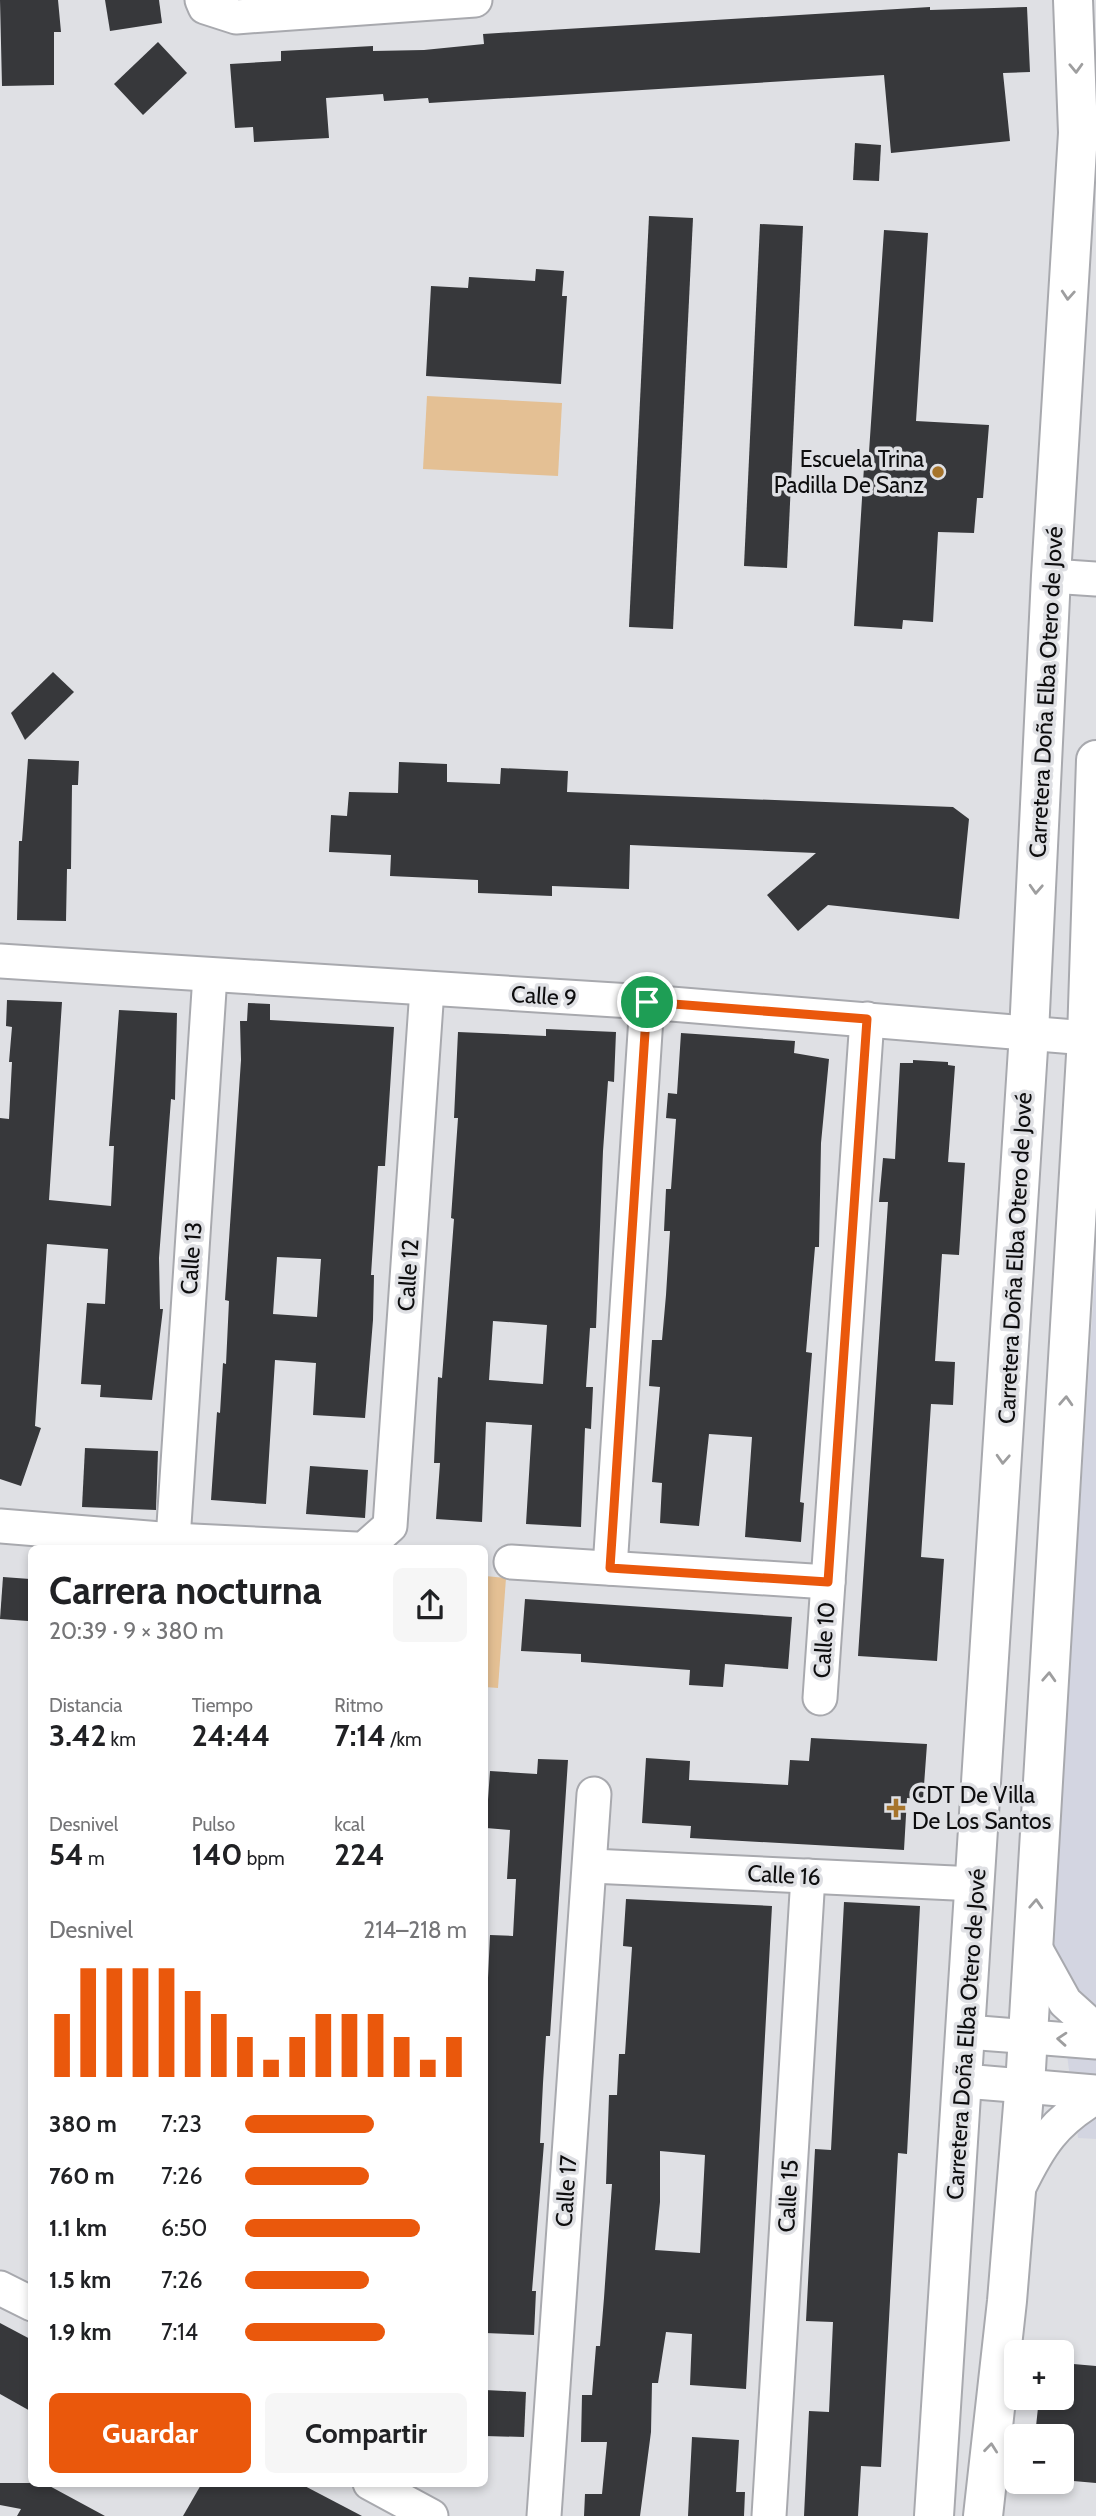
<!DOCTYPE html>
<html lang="es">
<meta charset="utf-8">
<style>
body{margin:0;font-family:Cabin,sans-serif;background:#f6f6f6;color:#202124;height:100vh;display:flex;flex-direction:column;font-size:26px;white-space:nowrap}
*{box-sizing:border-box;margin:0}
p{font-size:23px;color:#757577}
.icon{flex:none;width:38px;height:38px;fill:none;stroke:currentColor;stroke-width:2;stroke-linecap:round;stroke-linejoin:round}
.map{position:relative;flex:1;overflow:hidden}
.side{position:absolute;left:28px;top:1545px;width:460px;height:942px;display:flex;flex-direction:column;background:#fff;border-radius:10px;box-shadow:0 4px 10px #0003}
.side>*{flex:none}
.fabs{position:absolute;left:1004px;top:2340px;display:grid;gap:14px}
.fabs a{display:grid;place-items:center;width:70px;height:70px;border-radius:10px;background:#fff;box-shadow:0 4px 10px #0003;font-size:35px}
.pin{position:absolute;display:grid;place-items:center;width:60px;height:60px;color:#fff;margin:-30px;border:4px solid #fff;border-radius:50%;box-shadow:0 2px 7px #0007}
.round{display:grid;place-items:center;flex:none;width:74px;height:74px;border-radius:10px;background:#f6f6f6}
.headline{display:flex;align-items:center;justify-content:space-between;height:119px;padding:0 21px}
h1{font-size:38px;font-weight:700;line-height:52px}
.stats{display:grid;grid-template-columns:repeat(3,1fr);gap:10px;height:119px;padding:7px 21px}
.stats div{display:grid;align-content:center}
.stats b{font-size:30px;font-weight:700}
.stats small{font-size:19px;font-weight:400}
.stats p{font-size:19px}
.chart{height:196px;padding:14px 21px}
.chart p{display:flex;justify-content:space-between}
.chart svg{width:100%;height:126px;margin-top:7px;stroke:#ea580c;stroke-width:6}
.primary-button{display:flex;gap:14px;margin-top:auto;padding:14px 21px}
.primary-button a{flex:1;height:80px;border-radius:10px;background:#ea580c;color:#fff;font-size:28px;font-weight:700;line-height:80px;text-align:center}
.primary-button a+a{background:#f6f6f6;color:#202124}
ul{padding:0 21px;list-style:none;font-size:23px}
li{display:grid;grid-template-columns:112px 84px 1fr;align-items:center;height:52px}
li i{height:18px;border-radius:9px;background:#ea580c}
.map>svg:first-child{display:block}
</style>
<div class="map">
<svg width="1096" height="2516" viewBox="0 0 1096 2516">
<rect width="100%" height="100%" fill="#dfe0e4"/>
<!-- built -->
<polygon fill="#d3d5e1" points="1096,1258 1096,2139 1078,2138 1052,1942"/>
<!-- green -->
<g fill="#e4c094">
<polygon points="427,396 562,403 558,476 423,469"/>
<polygon points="485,1576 506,1578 498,1688 485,1687"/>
</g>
<!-- building -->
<g fill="#37383b" fill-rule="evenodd">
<polygon points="0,0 58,0 61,32 54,32 54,85 2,86"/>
<polygon points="105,0 159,0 162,23 110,31"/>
<polygon points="930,7 930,10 1027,7 1030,72 1003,73 1010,141 891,153 884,75 429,103 428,98 384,101 383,94 326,98 329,138 254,142 253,127 235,128 230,64 281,61 281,51 373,46 373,51 424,50 484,44 483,34"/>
<polygon points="158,42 187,73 143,115 114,84"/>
<polygon points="855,143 881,145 879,181 853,180"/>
<polygon points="649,216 693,218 673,629 629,627"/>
<polygon points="760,224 803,226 787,568 744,566"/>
<polygon points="884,230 928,233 916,421 989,425 983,498 977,498 974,533 938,532 933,622 903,620 902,629 854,626 864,467 868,467"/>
<polygon points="536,269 564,271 562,296 567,296 561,384 426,376 431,286 468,288 469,277 535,281"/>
<polygon points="53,672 74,692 25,740 11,713"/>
<polygon points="28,759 79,761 78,785 72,785 71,869 67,869 66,921 17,920 19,841 22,841"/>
<polygon points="399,762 447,764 447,782 500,784 501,768 568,771 567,792 953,807 969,819 959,919 828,905 798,931 767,895 816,853 630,845 629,889 552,886 552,896 478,893 478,880 390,876 391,855 329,852 331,815 347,816 349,792 398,793"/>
<polygon points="7,1000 62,1002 49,1200 111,1206 114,1146 109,1146 119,1010 177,1013 175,1100 171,1099 159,1258 160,1309 163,1309 152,1400 100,1397 101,1385 81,1384 87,1303 105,1304 108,1249 47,1244 35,1426 41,1428 21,1486 0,1479 0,1118 9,1119 12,1062 9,1062 12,1027 6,1026"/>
<path d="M248 1003 270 1004V1020L394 1027 385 1166H378L371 1275H374L373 1320 365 1418 313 1415 316 1363 275 1360 266 1504 211 1500 217 1412 220 1413 223 1363 226 1364 229 1301 225 1300 241 1060 240 1021H247ZM277 1257 321 1259 317 1317 273 1314Z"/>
<path d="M546 1029 616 1032 614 1082 608 1081 603 1151 596 1328H590L586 1387H593L591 1429 585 1428 581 1527 526 1524 532 1425 486 1422 482 1522 436 1519 440 1463H434L436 1417 438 1377 442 1378 454 1219 451 1218 458 1118H454L458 1032 546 1036ZM493 1321 547 1325 543 1384 489 1380Z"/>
<polygon points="681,1033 795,1041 794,1053 829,1059 821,1143 819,1247 815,1247 806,1352 812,1353 800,1502 804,1503 801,1542 745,1537 752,1437 709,1434 699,1526 660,1523 662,1483 652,1482 660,1387 649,1386 652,1340 662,1340 666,1295 670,1231 664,1231 666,1189 671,1189 676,1119 666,1118 668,1093 677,1094"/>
<polygon points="913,1060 948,1062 948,1065 955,1066 948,1162 965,1163 959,1255 942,1254 935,1361 955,1362 953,1405 931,1404 921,1557 944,1559 937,1661 858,1656 888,1202 879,1202 883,1158 895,1159 900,1063 913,1063"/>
<polygon points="85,1448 158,1451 156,1510 82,1507"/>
<polygon points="310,1466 368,1470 365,1518 306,1514"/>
<polygon points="3,1577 30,1579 28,1621 0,1619"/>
<polygon points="525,1599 792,1617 788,1669 725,1664 723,1687 689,1685 690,1670 581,1662 581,1654 521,1651"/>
<polygon points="811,1738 927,1744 923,1799 907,1798 904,1850 690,1838 691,1826 642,1823 646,1758 690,1761 689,1780 788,1785 790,1760 809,1761"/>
<polygon points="538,1759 568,1760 550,2036 546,2036 543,2083 540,2143 544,2143 532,2291 536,2291 534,2335 485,2333 485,2147 488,2080 485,2080 485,2042 490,1935 513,1936 516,1879 507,1879 510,1830 486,1828 490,1771 537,1774"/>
<path d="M626 1899 772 1906 746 2389 690 2385 692 2334 666 2332 658 2383H652L651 2432 640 2516H584L585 2494H602L607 2442H581L582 2395H592L596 2346H600L604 2298 612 2184H606L609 2095H617L619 2054H625L632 1947 623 1946ZM660 2151 705 2155 700 2253 655 2250 660 2202Z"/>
<polygon points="844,1902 920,1906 907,2154 898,2153 881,2467 861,2466 858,2516 804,2516 809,2411 829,2412 833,2322 806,2321 815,2149 831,2150"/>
<polygon points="0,2323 32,2340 32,2412 0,2394"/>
<polygon points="1062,2363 1096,2366 1096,2483 1062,2480 1062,2436 1035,2436 1039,2398 1062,2398"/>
<polygon points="485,2390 526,2392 524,2437 485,2436"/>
<polygon points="692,2437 739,2440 736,2492 745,2492 744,2516 688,2516"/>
<polygon points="0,2483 44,2483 105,2516 17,2516 21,2509 0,2505"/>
<polygon points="202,2483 299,2483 362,2516 183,2516"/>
</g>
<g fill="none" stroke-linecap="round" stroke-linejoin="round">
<defs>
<g id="street">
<polyline points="202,0 205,7 236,17 475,0"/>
<polyline points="1051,576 1096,579"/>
<polyline points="0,961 647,1002 1087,1038"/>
<polyline points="0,1526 173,1540 356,1549"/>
<polyline points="173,1540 210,975"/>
<polyline points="364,1549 390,1526 427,989"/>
<polyline points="511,1562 828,1582"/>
<polyline points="610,1568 647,1002"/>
<polyline points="820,1698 867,1019"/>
<polyline points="591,1866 976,1884"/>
<polyline points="1034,1946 1065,2002 1096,2030"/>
<polyline points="967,2032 1096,2042"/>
<polyline points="964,2081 1096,2092"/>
<path d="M1019 2187C1040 2144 1054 2122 1096 2097"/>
<polyline points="0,2288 32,2304"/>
<polyline points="370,2483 431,2516"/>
<polyline points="544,2516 594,1794"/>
<polyline points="769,2516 808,1876"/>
</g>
<g id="secondary">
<polyline points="934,2516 1029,1033 1051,576 1078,133 1073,0"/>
<polyline points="983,2516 1007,2301 1026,2069 1087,1038 1096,760"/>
</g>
</defs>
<!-- street casing -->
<use href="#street" stroke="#a8a9ae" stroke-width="37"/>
<!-- secondary casing -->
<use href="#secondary" stroke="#a8a9ae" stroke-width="42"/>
<!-- street -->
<use href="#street" stroke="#fff" stroke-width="33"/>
<!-- secondary -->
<use href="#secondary" stroke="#fff" stroke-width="38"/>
</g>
<!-- one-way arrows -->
<defs><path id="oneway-chevron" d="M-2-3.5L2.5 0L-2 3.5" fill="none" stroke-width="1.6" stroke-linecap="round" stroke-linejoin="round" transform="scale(1.75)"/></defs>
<g stroke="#9e9e9f">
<use href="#oneway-chevron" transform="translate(1076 68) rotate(88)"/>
<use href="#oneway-chevron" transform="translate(1068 295) rotate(94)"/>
<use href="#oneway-chevron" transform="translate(1036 889) rotate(93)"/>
<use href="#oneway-chevron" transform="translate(1066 1401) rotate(-87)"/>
<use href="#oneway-chevron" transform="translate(1003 1459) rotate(93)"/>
<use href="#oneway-chevron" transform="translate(1049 1677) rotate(-87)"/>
<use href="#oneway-chevron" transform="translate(1036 1904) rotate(-87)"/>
<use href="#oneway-chevron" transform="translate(1062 2039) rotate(-176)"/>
<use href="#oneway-chevron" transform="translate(991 2448) rotate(-84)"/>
</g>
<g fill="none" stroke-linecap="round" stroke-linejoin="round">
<defs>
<polygon id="route" points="647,1002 867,1019 828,1582 610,1568"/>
</defs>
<!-- route casing -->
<use href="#route" stroke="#fff" stroke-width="14"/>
<!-- route -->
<use href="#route" stroke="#ea580c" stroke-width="9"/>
</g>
<!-- markers -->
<g fill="#a6742b" stroke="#dfe0e4" stroke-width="2.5">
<circle cx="938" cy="472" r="7"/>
<path d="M892.5 1797.5h7v7h7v7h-7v7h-7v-7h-7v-7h7z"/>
</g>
<g text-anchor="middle" stroke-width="7" stroke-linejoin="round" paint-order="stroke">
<!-- poi labels -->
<g font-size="23" fill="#0d0d0e" stroke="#dfe0e4" text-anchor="end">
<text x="924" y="467">Escuela Trina<tspan x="924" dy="26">Padilla De Sanz</tspan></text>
<text x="912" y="1803" text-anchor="start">CDT De Villa<tspan x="912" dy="26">De Los Santos</tspan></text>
</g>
<!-- street labels -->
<g font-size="23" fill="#0d0d0e" stroke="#dfe0e4">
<text transform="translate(1046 692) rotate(-87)" y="8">Carretera Doña Elba Otero de Jové</text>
<text transform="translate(544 996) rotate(4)" y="8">Calle 9</text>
<text transform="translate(191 1258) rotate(-86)" y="8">Calle 13</text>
<text transform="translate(1015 1258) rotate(-87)" y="8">Carretera Doña Elba Otero de Jové</text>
<text transform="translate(408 1275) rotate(-86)" y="8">Calle 12</text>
<text transform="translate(824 1640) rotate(-86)" y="8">Calle 10</text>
<text transform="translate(784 1875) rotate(3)" y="8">Calle 16</text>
<text transform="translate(966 2034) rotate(-86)" y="8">Carretera Doña Elba Otero de Jové</text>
<text transform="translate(566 2191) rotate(-86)" y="8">Calle 17</text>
<text transform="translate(788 2196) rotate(-87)" y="8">Calle 15</text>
</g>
</g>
</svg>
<div class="fabs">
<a>+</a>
<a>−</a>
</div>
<div class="pin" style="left:647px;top:1002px;background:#1e9e55"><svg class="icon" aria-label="arrive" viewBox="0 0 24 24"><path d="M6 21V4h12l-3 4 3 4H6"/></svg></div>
<section class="side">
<div class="headline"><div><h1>Carrera nocturna</h1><p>20:39 · 9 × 380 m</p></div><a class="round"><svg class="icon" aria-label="share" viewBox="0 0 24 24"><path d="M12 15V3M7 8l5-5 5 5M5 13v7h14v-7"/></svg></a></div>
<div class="stats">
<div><p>Distancia</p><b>3.42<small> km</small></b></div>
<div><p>Tiempo</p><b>24:44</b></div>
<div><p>Ritmo</p><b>7:14<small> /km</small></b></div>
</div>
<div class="stats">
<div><p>Desnivel</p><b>54<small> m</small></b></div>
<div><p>Pulso</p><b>140<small> bpm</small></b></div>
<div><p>kcal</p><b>224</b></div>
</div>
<div class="chart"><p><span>Desnivel</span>214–218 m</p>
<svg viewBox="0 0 160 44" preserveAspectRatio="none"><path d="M5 44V22M15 44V6M25 44V6M35 44V6M45 44V6M55 44V14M65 44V22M75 44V30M85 44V38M95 44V30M105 44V22M115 44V22M125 44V22M135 44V30M145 44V38M155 44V30"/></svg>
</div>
<ul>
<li><b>380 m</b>7:23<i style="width:58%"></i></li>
<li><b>760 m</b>7:26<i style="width:56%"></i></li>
<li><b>1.1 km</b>6:50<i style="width:79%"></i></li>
<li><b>1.5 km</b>7:26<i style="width:56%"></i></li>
<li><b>1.9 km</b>7:14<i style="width:63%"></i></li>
</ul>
<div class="primary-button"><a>Guardar</a><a>Compartir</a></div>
</section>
</div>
